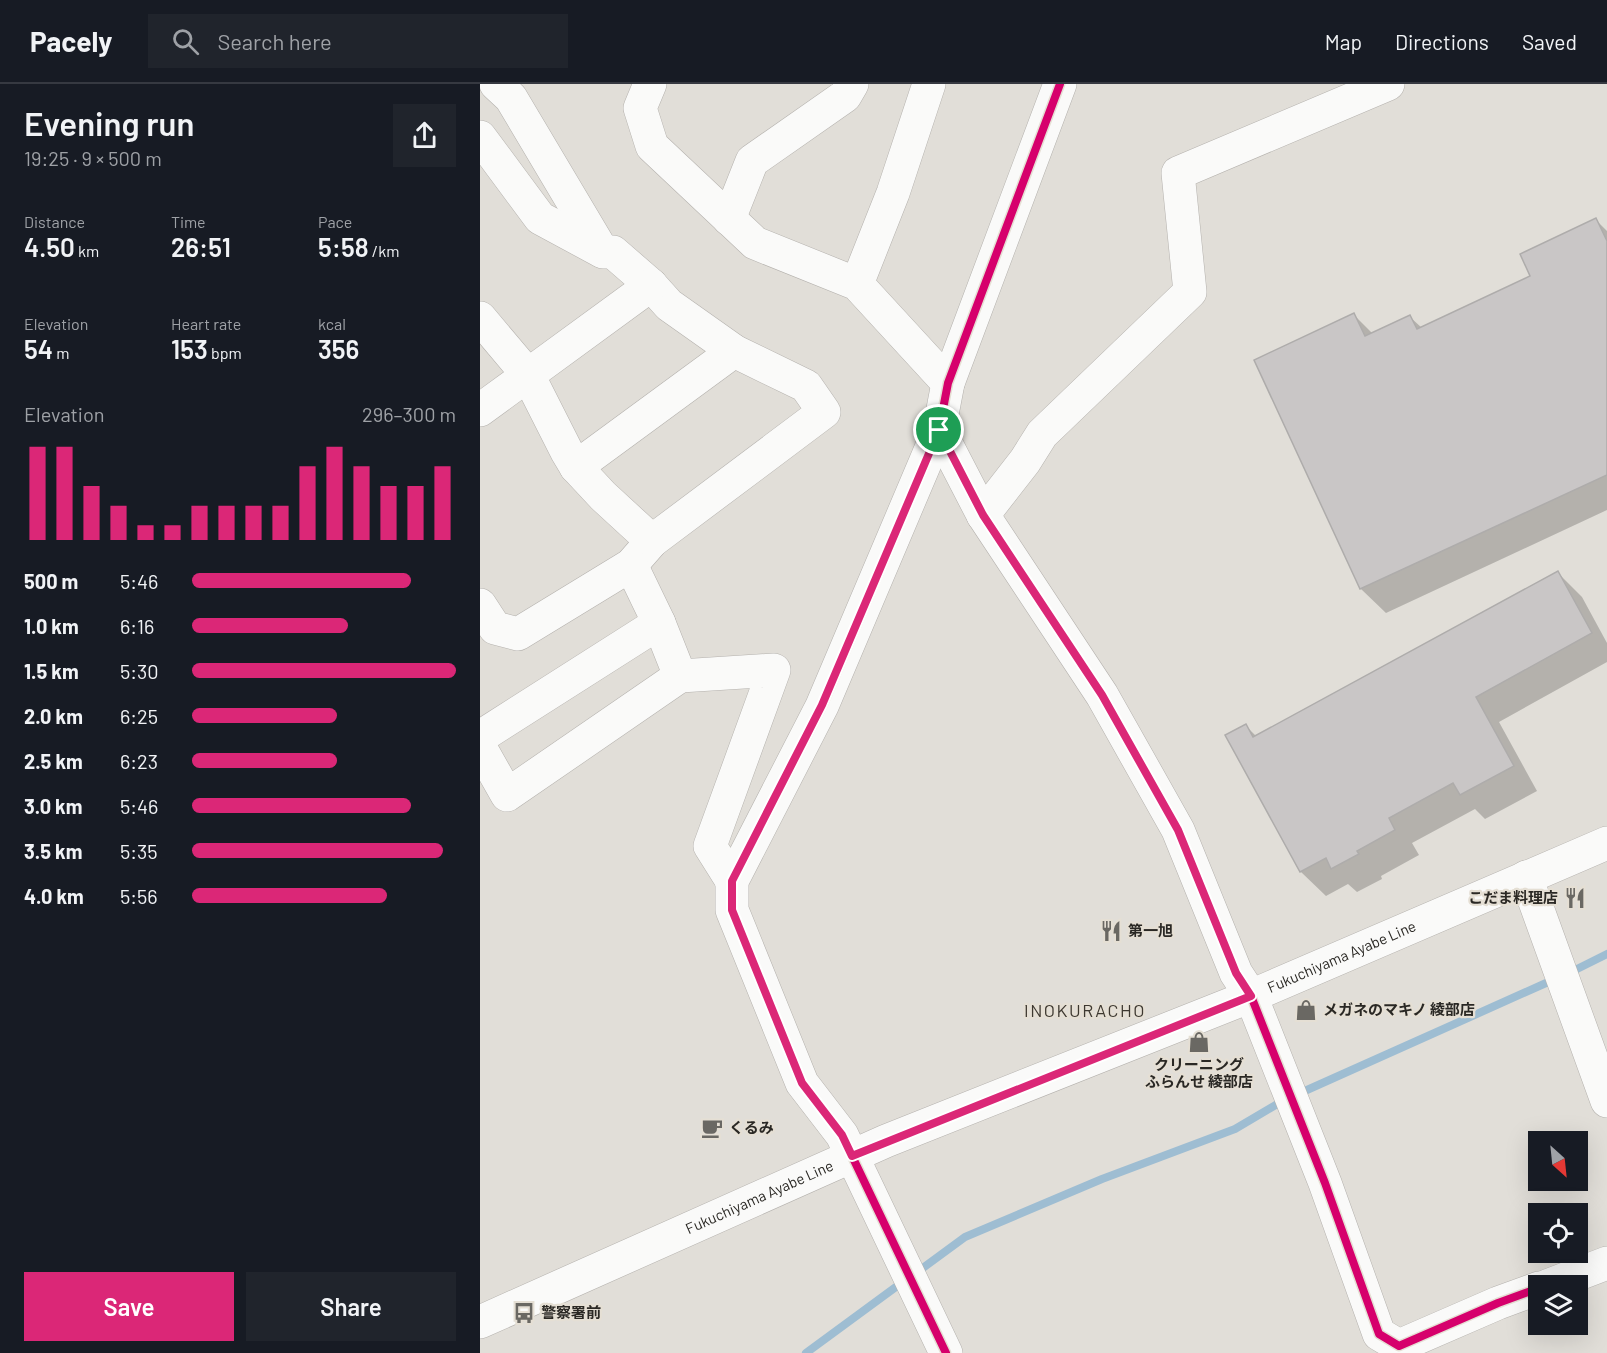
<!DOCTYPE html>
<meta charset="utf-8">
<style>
body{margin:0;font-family:Barlow,"Noto Sans JP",sans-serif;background:#20242c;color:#f1f3f6;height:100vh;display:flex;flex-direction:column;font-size:22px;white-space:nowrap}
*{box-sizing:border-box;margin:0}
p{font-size:20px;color:#9ea1a6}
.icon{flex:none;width:33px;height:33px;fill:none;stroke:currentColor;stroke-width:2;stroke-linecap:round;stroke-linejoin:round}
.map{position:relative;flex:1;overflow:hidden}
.sheet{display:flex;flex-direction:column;background:#171b24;width:480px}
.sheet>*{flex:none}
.needle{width:39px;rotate:153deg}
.fabs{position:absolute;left:1048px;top:1047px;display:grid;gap:12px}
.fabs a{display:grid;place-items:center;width:60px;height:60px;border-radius:0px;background:#171b24;box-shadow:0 6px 24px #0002;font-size:30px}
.pin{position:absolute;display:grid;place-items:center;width:51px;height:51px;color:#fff;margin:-26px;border:3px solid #fff;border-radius:50%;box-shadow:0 2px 6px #0007}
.round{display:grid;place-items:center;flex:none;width:63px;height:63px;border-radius:0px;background:#20242c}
.overview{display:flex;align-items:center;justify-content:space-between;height:102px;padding:0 24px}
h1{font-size:33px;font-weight:600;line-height:45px}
.metrics{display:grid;grid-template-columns:repeat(3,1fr);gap:9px;height:102px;padding:6px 24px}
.metrics div{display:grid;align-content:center}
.metrics b{font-size:26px;font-weight:600}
.metrics small{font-size:16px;font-weight:400}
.metrics p{font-size:16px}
.chart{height:168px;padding:12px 24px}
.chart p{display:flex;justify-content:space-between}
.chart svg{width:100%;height:108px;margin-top:6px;stroke:#db2777;stroke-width:6}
.cta{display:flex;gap:12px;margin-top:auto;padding:12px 24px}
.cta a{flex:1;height:69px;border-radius:0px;background:#db2777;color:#fff;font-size:24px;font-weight:600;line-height:69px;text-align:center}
.cta a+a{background:#20242c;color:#f1f3f6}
ul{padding:0 24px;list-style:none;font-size:20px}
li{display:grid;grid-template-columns:96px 72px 1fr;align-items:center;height:45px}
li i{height:15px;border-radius:8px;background:#db2777}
header{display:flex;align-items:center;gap:36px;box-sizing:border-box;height:84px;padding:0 30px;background:#171b24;border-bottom:2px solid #363941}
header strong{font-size:28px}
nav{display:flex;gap:33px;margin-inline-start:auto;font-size:21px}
.search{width:420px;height:54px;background:#20242c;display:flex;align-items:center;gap:15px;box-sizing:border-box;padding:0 21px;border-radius:0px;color:#9ea1a6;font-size:22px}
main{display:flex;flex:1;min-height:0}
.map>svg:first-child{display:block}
</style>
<header>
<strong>Pacely</strong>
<div class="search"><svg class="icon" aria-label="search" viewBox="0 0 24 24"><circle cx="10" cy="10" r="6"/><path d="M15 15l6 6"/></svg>Search here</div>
<nav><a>Map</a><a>Directions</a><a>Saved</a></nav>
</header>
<main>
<section class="sheet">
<div class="overview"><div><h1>Evening run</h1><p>19:25 · 9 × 500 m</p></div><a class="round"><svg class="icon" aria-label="share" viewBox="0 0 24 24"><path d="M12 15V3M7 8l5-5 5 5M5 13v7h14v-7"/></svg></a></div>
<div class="metrics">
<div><p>Distance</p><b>4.50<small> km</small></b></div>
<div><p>Time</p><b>26:51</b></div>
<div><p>Pace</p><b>5:58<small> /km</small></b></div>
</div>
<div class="metrics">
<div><p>Elevation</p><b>54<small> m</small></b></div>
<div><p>Heart rate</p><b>153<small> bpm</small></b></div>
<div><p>kcal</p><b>356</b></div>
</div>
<div class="chart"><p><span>Elevation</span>296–300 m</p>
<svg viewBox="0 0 160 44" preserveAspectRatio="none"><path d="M5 44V6M15 44V6M25 44V22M35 44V30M45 44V38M55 44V38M65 44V30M75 44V30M85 44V30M95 44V30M105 44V14M115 44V6M125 44V14M135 44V22M145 44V22M155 44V14"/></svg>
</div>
<ul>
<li><b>500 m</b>5:46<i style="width:83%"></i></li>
<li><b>1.0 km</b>6:16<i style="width:59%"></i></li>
<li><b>1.5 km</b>5:30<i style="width:100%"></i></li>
<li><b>2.0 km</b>6:25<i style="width:55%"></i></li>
<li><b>2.5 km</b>6:23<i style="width:55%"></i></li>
<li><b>3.0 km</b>5:46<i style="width:83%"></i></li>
<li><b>3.5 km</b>5:35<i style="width:95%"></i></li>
<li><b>4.0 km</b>5:56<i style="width:74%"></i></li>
</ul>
<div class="cta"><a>Save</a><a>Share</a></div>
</section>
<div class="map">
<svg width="1127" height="1269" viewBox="0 0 1127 1269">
<rect width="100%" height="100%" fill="#e1ded8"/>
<!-- shadow -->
<g fill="#0003">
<polygon points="1116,136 1127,147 1127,426 906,529 881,505 776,277 874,231 893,250 930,233 942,244 1052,193"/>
<polygon points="1077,488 1102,513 1127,559 1127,578 1019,638 1057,707 1005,735 995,725 932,759 939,771 901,792 902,795 877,808 868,800 846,812 821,788 747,651 765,641 777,653"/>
</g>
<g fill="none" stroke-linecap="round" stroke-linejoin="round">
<!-- stream -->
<g stroke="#9ebdd2" stroke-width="8">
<polyline points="1089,889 1127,870"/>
<polyline points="818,1010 1075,895"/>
<polyline points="436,1189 485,1153 622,1095 755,1045 804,1016"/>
<polyline points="326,1269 424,1197"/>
</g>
</g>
<!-- building -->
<g fill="#c9c6c6" stroke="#aeacab" stroke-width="1.5">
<polygon points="1116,134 1127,157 1127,391 880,505 774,276 874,229 885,252 930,231 937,245 1050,192 1040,170"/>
<polygon points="1078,487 1112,549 996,613 1034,682 980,711 973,699 909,734 915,746 877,767 879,770 851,785 846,774 820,788 745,651 766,640 773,653"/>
</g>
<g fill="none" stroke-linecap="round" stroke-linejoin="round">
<defs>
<g id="minor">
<polyline points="16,0 31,14 122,167"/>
<polyline points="170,0 160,24 172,62 275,159 377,200 468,299"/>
<polyline points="0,53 60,134 123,168 133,168 171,201 189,221 254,267 326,302 344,328 172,457 151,481 38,550 15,544 0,521"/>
<polyline points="249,135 272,77 365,12 372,0"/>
<polyline points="377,200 413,109 449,0"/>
<polyline points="0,234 48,291 87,368 96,383 123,412 172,457"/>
<polyline points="0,326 171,201"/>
<polyline points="459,346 503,431 622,611 698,746 756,889 771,912 845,1099 899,1250 919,1262 1018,1219 1059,1204"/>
<polyline points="96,383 254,267"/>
<polyline points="503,431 545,377 562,350 710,208 698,89 908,0"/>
<polyline points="151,481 179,539 200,592 294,586 230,762 252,797"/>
<polyline points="0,653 179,539"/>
<polyline points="0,663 27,711 200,592"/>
<polyline points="1046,793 1127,1017"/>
<polyline points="1067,1202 1127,1179"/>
<polyline points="466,1269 362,1051 322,999 252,826 252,797 342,622 459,346 468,299 580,0"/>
</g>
<g id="major">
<path id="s1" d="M0 1238 406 1057 771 912 1127 759"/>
</g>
</defs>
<!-- minor casing -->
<use href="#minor" stroke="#b4b1ad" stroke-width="34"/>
<!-- major casing -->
<use href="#major" stroke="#b4b1ad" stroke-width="34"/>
<!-- minor -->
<use href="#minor" stroke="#fafaf9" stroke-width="33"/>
<!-- major -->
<use href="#major" stroke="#fafaf9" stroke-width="33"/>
<defs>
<g id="cycleway">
<polyline points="459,346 503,431 622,611 698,746 756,889 771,912 845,1099 899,1250 919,1262 1018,1219 1059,1204"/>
<polyline points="466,1269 362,1051 322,999 252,826 252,797 342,622 459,346 468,299 580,0"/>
</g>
</defs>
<!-- cycleway casing -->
<use href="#cycleway" stroke="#e5dfd4" stroke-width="11"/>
<!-- cycleway -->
<use href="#cycleway" stroke="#d6006c" stroke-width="8"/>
</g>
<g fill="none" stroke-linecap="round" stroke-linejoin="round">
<defs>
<polygon id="route" points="459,346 503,431 622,611 698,746 756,889 771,912 372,1072 362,1051 322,999 252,826 252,797 342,621"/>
</defs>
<!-- route casing -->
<use href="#route" stroke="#fff" stroke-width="12"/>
<!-- route -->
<use href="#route" stroke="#db2777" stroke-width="8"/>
</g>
<!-- icons -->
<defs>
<symbol id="restaurant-bare" viewBox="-9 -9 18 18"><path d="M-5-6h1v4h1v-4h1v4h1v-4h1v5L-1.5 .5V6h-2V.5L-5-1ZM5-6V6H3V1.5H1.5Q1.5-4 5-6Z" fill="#6a6863" stroke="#e5dfd4" stroke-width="2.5" paint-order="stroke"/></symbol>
<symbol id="shop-bare" viewBox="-9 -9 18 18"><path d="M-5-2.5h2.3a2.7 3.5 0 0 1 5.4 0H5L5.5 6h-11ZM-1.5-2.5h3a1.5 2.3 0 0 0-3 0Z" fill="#6a6863" stroke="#e5dfd4" stroke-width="2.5" paint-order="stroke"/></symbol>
<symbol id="cafe-bare" viewBox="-9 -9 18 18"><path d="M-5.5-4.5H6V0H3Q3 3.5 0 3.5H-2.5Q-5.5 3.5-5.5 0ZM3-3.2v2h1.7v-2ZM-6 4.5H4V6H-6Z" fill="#6a6863" stroke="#e5dfd4" stroke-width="2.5" paint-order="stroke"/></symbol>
<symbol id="bus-bare" viewBox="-9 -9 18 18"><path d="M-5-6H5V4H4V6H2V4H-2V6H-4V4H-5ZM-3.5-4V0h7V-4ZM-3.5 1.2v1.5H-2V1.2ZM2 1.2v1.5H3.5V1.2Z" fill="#6a6863" stroke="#e5dfd4" stroke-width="2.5" paint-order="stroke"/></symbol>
</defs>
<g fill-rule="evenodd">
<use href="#restaurant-bare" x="1080" y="799" width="30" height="30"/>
<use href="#restaurant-bare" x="616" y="832" width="30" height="30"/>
<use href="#shop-bare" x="811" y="911" width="30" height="30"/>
<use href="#shop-bare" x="704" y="943" width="30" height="30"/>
<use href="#cafe-bare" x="217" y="1029" width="30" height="30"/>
<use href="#bus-bare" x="29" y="1214" width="30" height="30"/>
</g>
<g text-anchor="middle" stroke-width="4.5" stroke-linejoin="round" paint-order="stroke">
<!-- poi labels -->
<g font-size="15" font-weight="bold" fill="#2a2824" stroke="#e5dfd4" text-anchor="start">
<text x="1078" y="819" text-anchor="end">こだま料理店</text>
<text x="648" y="852">第一旭</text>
<text x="843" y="931">メガネのマキノ 綾部店</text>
<text x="719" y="986" text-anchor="middle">クリーニング<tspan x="719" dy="17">ふらんせ 綾部店</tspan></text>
<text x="249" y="1049">くるみ</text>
<text x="61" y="1234">警察署前</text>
</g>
<!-- street labels -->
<g font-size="15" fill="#2a2824" stroke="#e5dfd4">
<text dy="5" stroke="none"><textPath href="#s1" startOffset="936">Fukuchiyama Ayabe Line</textPath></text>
<text dy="5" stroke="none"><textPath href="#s1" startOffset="306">Fukuchiyama Ayabe Line</textPath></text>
</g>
<!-- quarter labels -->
<g font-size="18" letter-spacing="1.5" fill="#3d3830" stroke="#e5dfd4">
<text x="605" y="933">INOKURACHO</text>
</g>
</g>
</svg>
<div class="fabs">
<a><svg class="needle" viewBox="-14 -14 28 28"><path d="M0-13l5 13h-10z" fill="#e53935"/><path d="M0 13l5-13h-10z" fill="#9ea1a6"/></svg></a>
<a><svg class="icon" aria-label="locate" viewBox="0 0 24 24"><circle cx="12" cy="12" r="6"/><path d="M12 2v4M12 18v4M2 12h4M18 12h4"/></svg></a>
<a><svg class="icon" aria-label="layers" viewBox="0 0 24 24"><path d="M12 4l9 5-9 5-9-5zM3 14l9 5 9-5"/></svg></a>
</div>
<div class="pin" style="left:459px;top:346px;background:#1e9e55"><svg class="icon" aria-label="arrive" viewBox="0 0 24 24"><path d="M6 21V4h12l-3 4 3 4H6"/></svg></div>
</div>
</main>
